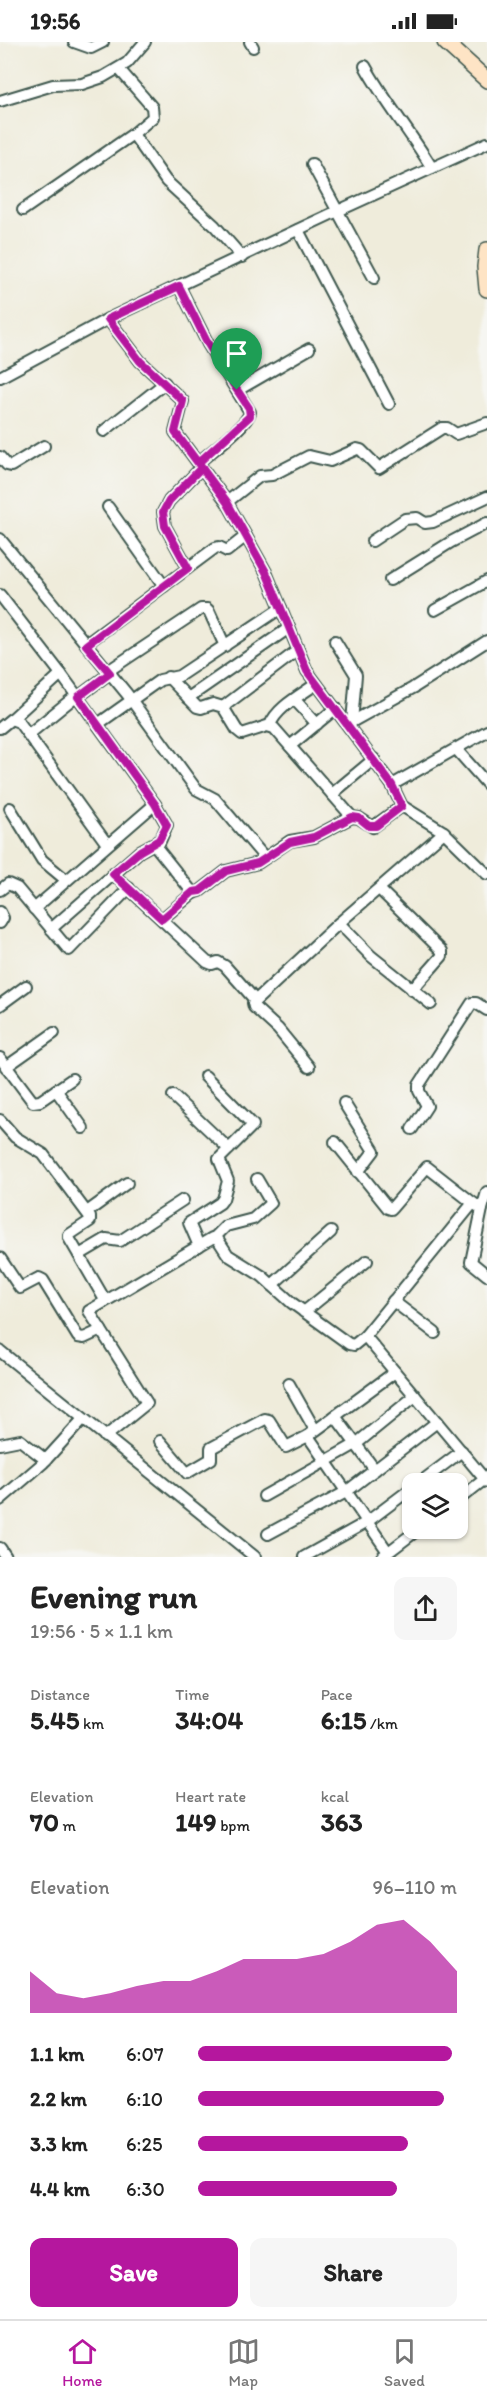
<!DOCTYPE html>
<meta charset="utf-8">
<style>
body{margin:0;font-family:Itim,sans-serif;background:#f6f6f6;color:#222;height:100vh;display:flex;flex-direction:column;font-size:22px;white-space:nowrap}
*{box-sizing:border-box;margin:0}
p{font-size:20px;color:#767676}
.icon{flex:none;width:33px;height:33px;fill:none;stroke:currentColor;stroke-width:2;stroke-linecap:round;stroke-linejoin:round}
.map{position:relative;height:1515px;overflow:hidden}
.details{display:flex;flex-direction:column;background:#fff;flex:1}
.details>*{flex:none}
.tools{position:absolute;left:402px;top:1431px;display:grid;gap:12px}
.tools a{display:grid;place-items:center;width:66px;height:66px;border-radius:12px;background:#fff;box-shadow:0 2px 4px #0004;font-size:30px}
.pin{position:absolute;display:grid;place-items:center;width:51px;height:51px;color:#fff;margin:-62px -26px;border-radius:50% 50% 50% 0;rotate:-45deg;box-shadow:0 0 6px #0007}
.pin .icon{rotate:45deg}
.round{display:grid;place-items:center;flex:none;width:63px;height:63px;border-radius:12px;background:#f6f6f6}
.overview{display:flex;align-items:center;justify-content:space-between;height:102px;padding:0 30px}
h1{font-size:33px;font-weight:700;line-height:45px}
.figures{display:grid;grid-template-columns:repeat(3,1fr);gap:9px;height:102px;padding:6px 30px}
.figures div{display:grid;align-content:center}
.figures b{font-size:26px;font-weight:700}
.figures small{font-size:16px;font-weight:400}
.figures p{font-size:16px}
.chart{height:168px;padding:12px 30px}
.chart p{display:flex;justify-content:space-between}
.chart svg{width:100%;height:108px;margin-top:6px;fill:#b5179e;opacity:.7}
.primary-button{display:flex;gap:12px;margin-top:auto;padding:12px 30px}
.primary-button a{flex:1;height:69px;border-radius:12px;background:#b5179e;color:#fff;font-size:24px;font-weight:700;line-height:69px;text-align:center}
.primary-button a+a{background:#f6f6f6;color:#222}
ul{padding:0 30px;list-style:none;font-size:20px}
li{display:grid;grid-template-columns:96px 72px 1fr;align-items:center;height:45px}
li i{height:15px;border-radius:8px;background:#b5179e}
.status{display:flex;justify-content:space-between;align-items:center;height:42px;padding:0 30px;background:#fff;direction:ltr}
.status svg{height:16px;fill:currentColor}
.tab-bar{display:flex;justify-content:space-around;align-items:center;height:84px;border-top:2px solid #e0e0e0;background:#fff;font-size:16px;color:#767676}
.tab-bar a{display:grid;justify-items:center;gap:3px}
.tab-bar .current{color:#b5179e}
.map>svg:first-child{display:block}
</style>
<div class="status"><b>19:56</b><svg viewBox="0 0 49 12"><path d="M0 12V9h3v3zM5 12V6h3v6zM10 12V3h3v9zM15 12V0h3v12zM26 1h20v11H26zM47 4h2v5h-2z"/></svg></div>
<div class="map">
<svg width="487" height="1515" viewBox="0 0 487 1515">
<rect width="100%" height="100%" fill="#f6f6f2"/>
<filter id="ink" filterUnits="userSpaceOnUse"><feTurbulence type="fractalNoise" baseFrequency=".0167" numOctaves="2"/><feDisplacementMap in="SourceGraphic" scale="12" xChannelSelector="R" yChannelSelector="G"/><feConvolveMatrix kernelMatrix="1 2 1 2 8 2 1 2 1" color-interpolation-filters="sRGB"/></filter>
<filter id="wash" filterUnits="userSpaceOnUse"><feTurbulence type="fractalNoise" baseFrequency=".008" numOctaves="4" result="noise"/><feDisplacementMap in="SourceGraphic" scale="24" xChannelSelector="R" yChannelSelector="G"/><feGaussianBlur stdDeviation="1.35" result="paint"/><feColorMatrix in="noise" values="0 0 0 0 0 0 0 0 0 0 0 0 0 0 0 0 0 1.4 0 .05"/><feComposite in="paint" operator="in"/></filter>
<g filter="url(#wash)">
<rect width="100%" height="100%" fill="#efecdb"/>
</g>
<g filter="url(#ink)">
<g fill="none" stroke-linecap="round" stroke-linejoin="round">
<defs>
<g id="street">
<polyline points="74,0 91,6 103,0"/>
<polyline points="250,0 253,5"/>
<path d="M365 24C385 60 411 91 432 126"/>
<polyline points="0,59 53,43 82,42 103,35 127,21 145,0"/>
<polyline points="133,92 166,139 215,184 242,215"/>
<polyline points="312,122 374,236"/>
<polyline points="23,168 133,92 153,75 152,65 119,27"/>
<polyline points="298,188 389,362"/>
<path d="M179 244 208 302 250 370C247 384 210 410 198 421"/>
<polyline points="108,277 140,319 183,359 175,390 227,460 266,530 307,629 392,743 402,764 444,790 487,832"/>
<polyline points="0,335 108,277 329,173 487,101"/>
<polyline points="238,348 309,307"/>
<polyline points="104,389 165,341"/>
<polyline points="0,415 7,423 11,424 44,404"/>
<polyline points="227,460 260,434 272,433 309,414 330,419 357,407 361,408 379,426 442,386 447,386 456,392 487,381"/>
<polyline points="108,465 164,544"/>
<polyline points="0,497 127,652 196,747 215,757 265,816"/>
<polyline points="372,499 405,477 417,476 425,481 433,480 487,455"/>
<polyline points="188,526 165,484 163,470 169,459 202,425"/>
<polyline points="390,538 451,500 487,481"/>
<polyline points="0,553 61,632 155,762 167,783 157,806 193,851 200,849 226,829 258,821 290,799 314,795 352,775 359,776 373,785 402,764"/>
<polyline points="435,568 487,539"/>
<polyline points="335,599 356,633 352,680"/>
<polyline points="86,602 215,506 219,505 227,509 246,494"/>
<polyline points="108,629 201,567 207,567 209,569 225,604"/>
<polyline points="168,635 197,665 201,666 213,662 223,665 298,608"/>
<polyline points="78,655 110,631"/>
<polyline points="188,656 289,586"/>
<polyline points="295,658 317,682"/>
<polyline points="223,665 237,688 242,692 267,684 274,686 352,775"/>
<polyline points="13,676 61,632"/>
<polyline points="98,682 160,638 179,634 281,566"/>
<polyline points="348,682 413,646 487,599"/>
<path d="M270 683C277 665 301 653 316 642"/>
<polyline points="0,686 11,677 19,680 107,802"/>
<polyline points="29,692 77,653"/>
<polyline points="290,704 336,666"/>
<polyline points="456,707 487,742"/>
<polyline points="392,743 487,689"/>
<polyline points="332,752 374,717"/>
<polyline points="10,766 42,818 66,838"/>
<polyline points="113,832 207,920 212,922 218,920 225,924 255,958"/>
<polyline points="379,847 442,909 442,914 412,948"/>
<polyline points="0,848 8,842 17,846 69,908 129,846"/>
<polyline points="34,867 155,762"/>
<polyline points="0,870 3,876 0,881"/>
<polyline points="162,877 193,851"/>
<polyline points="339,881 371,914 431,962"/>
<polyline points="51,887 140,809 160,798"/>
<polyline points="0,963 26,944"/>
<polyline points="0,1016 33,1060 40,1059 72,1037"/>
<polyline points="6,1025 54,991"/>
<polyline points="309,1025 278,987 254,965 253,961 339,881 444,790"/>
<polyline points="56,1048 83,1086"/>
<polyline points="173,1054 229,1107"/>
<polyline points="344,1061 374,1109 358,1130"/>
<polyline points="0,1078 15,1095 43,1112 90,1175 90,1179 69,1193 69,1196 105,1258"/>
<polyline points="412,1087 427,1064 419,1049 419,1043 472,961 476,961 487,968"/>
<polyline points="335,1100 388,1166 391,1167 427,1125 473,1161"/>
<polyline points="487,1150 482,1167 473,1161 365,1294 487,1440"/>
<polyline points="482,1167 471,1220 487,1233"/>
<polyline points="87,1170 127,1141"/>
<polyline points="215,1195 226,1184 253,1177 271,1161 257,1137"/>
<polyline points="199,1204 189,1181 220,1161 223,1157 228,1139 219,1117 253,1083 205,1034"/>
<polyline points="79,1213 106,1197 120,1199 183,1158"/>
<polyline points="0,1216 20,1246 39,1236 43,1238 78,1295 84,1296 101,1288"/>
<polyline points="272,1243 331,1190"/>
<polyline points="393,1259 435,1291"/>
<polyline points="304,1270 367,1219"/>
<polyline points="0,1309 255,1515"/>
<polyline points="289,1342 315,1388"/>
<polyline points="335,1374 375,1428"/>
<polyline points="308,1394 395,1330"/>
<polyline points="105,1395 147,1361 89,1269 212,1196 217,1196 228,1213 262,1234 292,1261 349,1302 354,1303 365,1294"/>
<polyline points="160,1399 187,1431 211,1417 211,1406 265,1377 269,1378 286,1405 308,1394 388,1510"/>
<polyline points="0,1402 20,1398 46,1418"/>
<polyline points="418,1442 462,1409"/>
<polyline points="264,1454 356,1402 415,1354"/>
<polyline points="0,1458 43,1421 83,1377"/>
<polyline points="458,1458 485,1437"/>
<polyline points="268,1492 346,1450 437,1380"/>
<polyline points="0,1506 6,1515"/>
<polyline points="304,1515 367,1480 412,1446"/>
<polyline points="382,1515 420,1486"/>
</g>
<g id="secondary">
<polyline points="445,0 487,38"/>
<polyline points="487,208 485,225 487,247"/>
</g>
</defs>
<!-- street casing -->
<use href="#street" stroke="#3e574d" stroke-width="14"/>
<!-- secondary casing -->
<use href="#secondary" stroke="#3e574d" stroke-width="18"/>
<!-- street -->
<use href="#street" stroke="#fff" stroke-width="10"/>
<!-- secondary -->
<use href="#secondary" stroke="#fee4c5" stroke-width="15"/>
</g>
</g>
<g fill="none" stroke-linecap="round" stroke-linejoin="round" filter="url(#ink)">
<defs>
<polyline id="route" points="237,348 249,366 250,374 198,421 202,425 169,459 163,470 165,484 188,526 86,603 110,631 78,655 155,762 167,783 159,798 140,809 113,832 162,877 193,850 200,849 226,829 258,821 290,800 314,795 352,775 359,776 369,784 376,784 402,764 392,743 307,629 266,530 227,460 175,390 183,359 140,319 108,277 179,244 208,302 237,348"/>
</defs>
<!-- route casing -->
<use href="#route" stroke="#fff" stroke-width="12"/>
<!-- route -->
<use href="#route" stroke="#b5179e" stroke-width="8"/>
</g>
</svg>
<div class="tools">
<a><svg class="icon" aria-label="layers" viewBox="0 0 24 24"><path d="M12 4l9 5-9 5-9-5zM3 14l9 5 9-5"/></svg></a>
</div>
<div class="pin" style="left:237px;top:348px;background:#1e9e55"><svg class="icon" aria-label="arrive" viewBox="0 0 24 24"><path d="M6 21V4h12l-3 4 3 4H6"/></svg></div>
</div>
<section class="details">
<div class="overview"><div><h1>Evening run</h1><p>19:56 · 5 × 1.1 km</p></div><a class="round"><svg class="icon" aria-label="share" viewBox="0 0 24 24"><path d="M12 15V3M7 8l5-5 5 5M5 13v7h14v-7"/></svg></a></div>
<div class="figures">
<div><p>Distance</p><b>5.45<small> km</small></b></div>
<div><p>Time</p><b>34:04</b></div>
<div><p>Pace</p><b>6:15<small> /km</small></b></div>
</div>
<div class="figures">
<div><p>Elevation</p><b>70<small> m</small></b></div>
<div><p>Heart rate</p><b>149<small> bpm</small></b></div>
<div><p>kcal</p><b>363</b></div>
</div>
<div class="chart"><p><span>Elevation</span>96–110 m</p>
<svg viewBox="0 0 160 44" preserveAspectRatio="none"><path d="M0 44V27L10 36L20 38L30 36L40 33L50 31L60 31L70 27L80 22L90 22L100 22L110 20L120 15L130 8L140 6L150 15L160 27V44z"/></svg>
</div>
<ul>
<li><b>1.1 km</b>6:07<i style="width:98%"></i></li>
<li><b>2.2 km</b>6:10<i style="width:95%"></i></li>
<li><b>3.3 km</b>6:25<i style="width:81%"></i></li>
<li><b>4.4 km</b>6:30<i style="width:77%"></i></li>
</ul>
<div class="primary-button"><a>Save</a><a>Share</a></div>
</section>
<nav class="tab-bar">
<a class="current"><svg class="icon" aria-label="home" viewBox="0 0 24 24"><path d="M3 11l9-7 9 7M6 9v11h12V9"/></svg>Home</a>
<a><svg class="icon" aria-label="map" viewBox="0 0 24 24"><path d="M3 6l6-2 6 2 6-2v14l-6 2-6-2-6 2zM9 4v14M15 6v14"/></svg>Map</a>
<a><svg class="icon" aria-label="saved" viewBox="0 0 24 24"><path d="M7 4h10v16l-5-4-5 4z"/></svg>Saved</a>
</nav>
